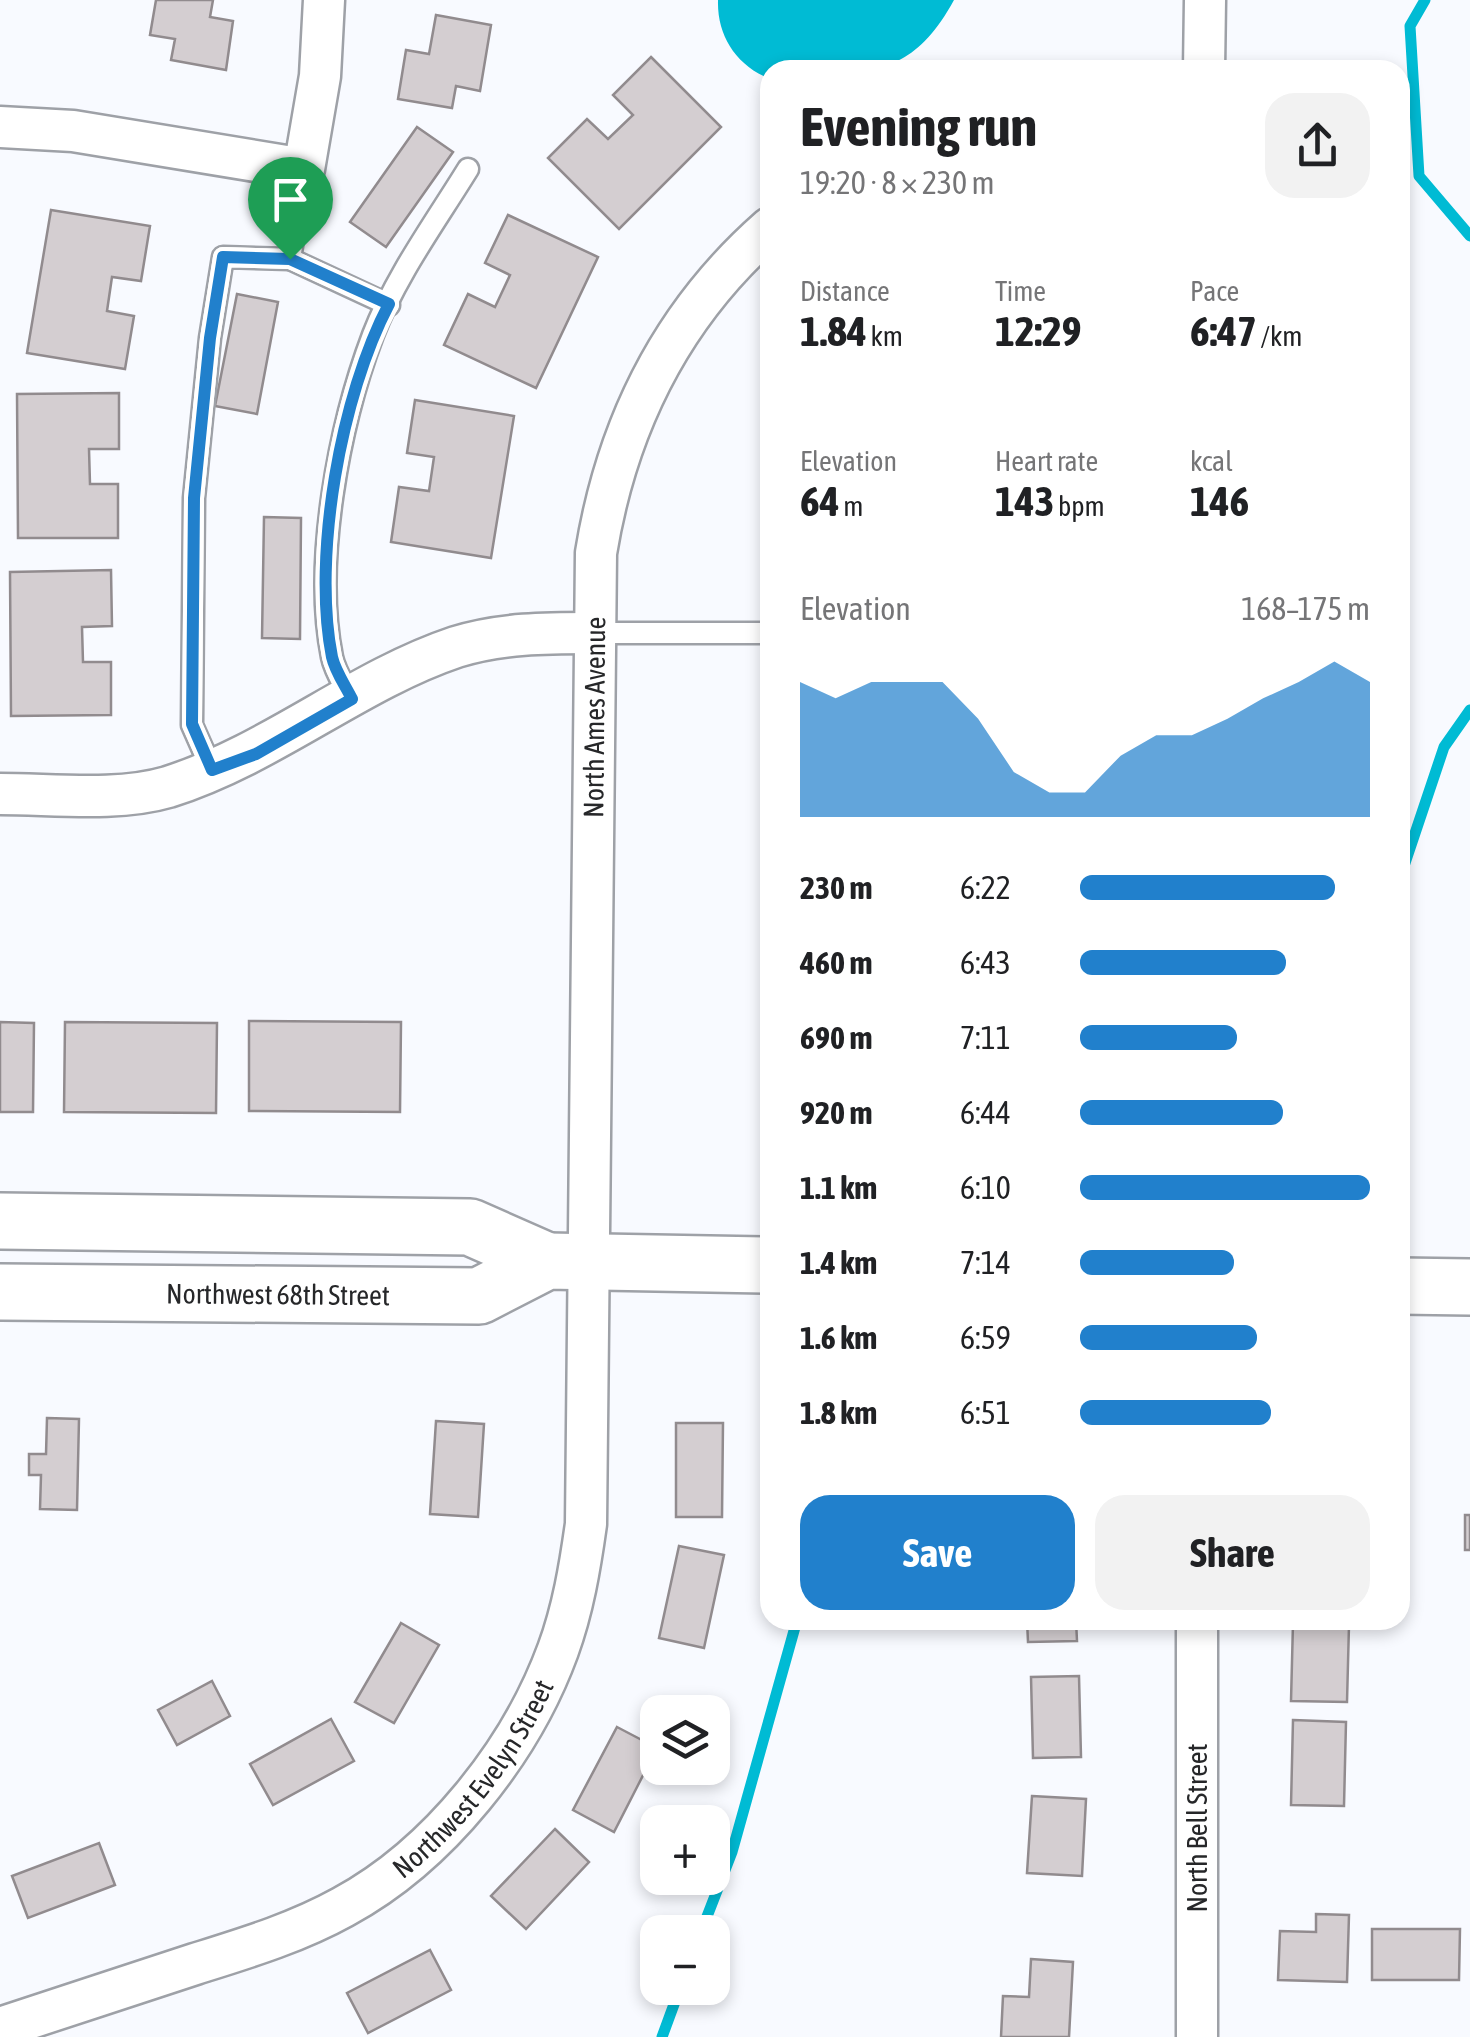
<!DOCTYPE html>
<meta charset="utf-8">
<style>
body{margin:0;font-family:"Asap Condensed",sans-serif;background:#f2f2f2;color:#202124;height:100vh;display:flex;flex-direction:column;font-size:38px;white-space:nowrap}
*{box-sizing:border-box;margin:0}
p{font-size:32px;color:#757577}
.icon{flex:none;width:55px;height:55px;fill:none;stroke:currentColor;stroke-width:2;stroke-linecap:round;stroke-linejoin:round}
.map{position:relative;flex:1;overflow:hidden}
.drawer{position:absolute;left:760px;top:60px;width:650px;height:1570px;display:flex;flex-direction:column;background:#fff;border-radius:30px;box-shadow:0 5px 15px #0003}
.drawer>*{flex:none}
.controls{position:absolute;left:640px;top:1695px;display:grid;gap:20px}
.controls a{display:grid;place-items:center;width:90px;height:90px;border-radius:20px;background:#fff;box-shadow:0 5px 15px #0003;font-size:50px}
.pin{position:absolute;display:grid;place-items:center;width:85px;height:85px;color:#fff;margin:-102px -42px;border-radius:50% 50% 50% 0;rotate:-45deg;box-shadow:0 0 10px #0007}
.pin .icon{rotate:45deg}
.round{display:grid;place-items:center;flex:none;width:105px;height:105px;border-radius:30px;background:#f2f2f2}
.head{display:flex;align-items:center;justify-content:space-between;height:170px;padding:0 40px}
h1{font-size:55px;font-weight:700;line-height:75px}
.figures{display:grid;grid-template-columns:repeat(3,1fr);gap:15px;height:170px;padding:10px 40px}
.figures div{display:grid;align-content:center}
.figures b{font-size:42px;font-weight:700}
.figures small{font-size:28px;font-weight:400}
.figures p{font-size:28px}
.chart{height:280px;padding:20px 40px}
.chart p{display:flex;justify-content:space-between}
.chart svg{width:100%;height:180px;margin-top:10px;fill:#2180cc;opacity:.7}
.button{display:flex;gap:20px;margin-top:auto;padding:20px 40px}
.button a{flex:1;height:115px;border-radius:30px;background:#2180cc;color:#fff;font-size:40px;font-weight:700;line-height:115px;text-align:center}
.button a+a{background:#f2f2f2;color:#202124}
ul{padding:0 40px;list-style:none;font-size:32px}
li{display:grid;grid-template-columns:160px 120px 1fr;align-items:center;height:75px}
li i{height:25px;border-radius:12px;background:#2180cc}
.map>svg:first-child{display:block}
</style>
<div class="map">
<svg width="1470" height="2037" viewBox="0 0 1470 2037">
<rect width="100%" height="100%" fill="#f8faff"/>
<!-- water -->
<path fill="#00bbd4" d="M718 0H954C906 88 857 70 770 70V79C736 65 717 36 718 0Z"/>
<g fill="none" stroke-linecap="round" stroke-linejoin="round">
<!-- stream -->
<g stroke="#00bbd4" stroke-width="11">
<polyline points="1425,0 1410,26 1419,176 1470,236"/>
<polyline points="1400,878 1444,747 1470,710"/>
<polyline points="701,1932 732,1852 797,1620"/>
<polyline points="662,2037 680,1988"/>
</g>
</g>
<!-- building -->
<g fill="#d4ced1" stroke="#918b8e" stroke-width="2.5">
<polygon points="156,0 213,0 210,17 233,21 226,70 171,60 175,39 150,35"/>
<polygon points="436,15 491,25 480,91 456,86 452,108 398,99 406,50 429,54"/>
<polygon points="651,57 721,127 619,229 548,158 587,119 608,139 633,115 613,95"/>
<polygon points="417,127 453,152 386,247 350,222"/>
<polygon points="51,210 150,226 141,281 112,277 107,311 134,316 125,369 27,353"/>
<polygon points="508,215 598,257 536,388 444,345 468,294 495,307 510,275 485,263"/>
<polygon points="237,294 278,302 257,414 215,406"/>
<polygon points="119,393 119,449 89,449 90,484 118,484 118,538 18,538 17,394"/>
<polygon points="415,400 514,416 491,558 391,542 399,487 429,491 434,457 407,453"/>
<polygon points="264,517 301,518 300,639 262,638"/>
<polygon points="111,570 112,626 82,627 83,662 111,662 111,715 11,716 10,572"/>
<polygon points="249,1021 401,1022 400,1112 249,1111"/>
<polygon points="0,1022 34,1023 33,1112 0,1112"/>
<polygon points="65,1022 217,1023 216,1113 64,1112"/>
<polygon points="47,1418 79,1419 77,1510 40,1509 41,1475 29,1475 29,1454 46,1454"/>
<polygon points="436,1421 484,1424 478,1517 430,1514"/>
<polygon points="676,1423 723,1423 722,1517 676,1517"/>
<rect x="1465" y="1515" width="5" height="35"/>
<polygon points="679,1546 724,1555 704,1648 659,1638"/>
<polygon points="1027,1620 1076,1620 1077,1641 1028,1642"/>
<polygon points="401,1623 439,1645 394,1723 355,1702"/>
<polygon points="1293,1623 1349,1625 1347,1702 1291,1701"/>
<polygon points="1079,1676 1081,1757 1033,1758 1031,1677"/>
<polygon points="212,1681 230,1716 177,1745 158,1710"/>
<polygon points="331,1719 354,1761 273,1805 250,1764"/>
<polygon points="1293,1720 1346,1722 1344,1806 1291,1805"/>
<polygon points="617,1727 657,1748 614,1832 573,1810"/>
<polygon points="1032,1796 1086,1799 1082,1876 1027,1873"/>
<polygon points="555,1829 589,1862 526,1929 491,1896"/>
<polygon points="99,1843 115,1885 28,1918 12,1876"/>
<polygon points="1316,1914 1349,1915 1347,1982 1278,1980 1280,1931 1316,1932"/>
<polygon points="1372,1929 1460,1929 1459,1980 1372,1980"/>
<polygon points="430,1950 451,1990 368,2033 347,1993"/>
<polygon points="1031,1959 1073,1962 1069,2037 1001,2037 1003,1996 1029,1997"/>
</g>
<g fill="none" stroke-linecap="round" stroke-linejoin="round">
<defs>
<g id="lane">
<polyline points="290,259 389,305"/>
<polyline points="592,633 770,633"/>
<path d="M351 699C345 686 335 672 332 657 313 562 339 425 373 335 395 277 436 221 468 169"/>
<polyline points="212,770 192,725 194,498 210,338 223,257 290,259 304,169"/>
</g>
<g id="street">
<polyline points="1204,70 1205,0"/>
<polyline points="0,127 73,131 304,169 320,76 324,0"/>
<path d="M0 794C53 794 117 802 168 787 274 753 355 681 456 647 500 633 547 633 592 633"/>
<polyline points="1197,1620 1197,2037"/>
<path id="s1" d="M0 2028C65 2007 130 1985 195 1964 246 1948 296 1933 343 1907 439 1855 521 1751 558 1650 573 1609 580 1567 586 1524L596 553C617 424 672 314 770 228"/>
</g>
<g id="secondary">
<polyline points="0,1221 470,1227 547,1261"/>
<polyline points="1400,1286 1470,1287"/>
<path id="s2" d="M0 1292 479 1296 547 1261 770 1265"/>
</g>
</defs>
<!-- lane casing -->
<use href="#lane" stroke="#9ea1a7" stroke-width="25"/>
<!-- street casing -->
<use href="#street" stroke="#9ea1a7" stroke-width="45"/>
<!-- secondary casing -->
<use href="#secondary" stroke="#9ea1a7" stroke-width="60"/>
<!-- lane -->
<use href="#lane" stroke="#fff" stroke-width="20"/>
<!-- street -->
<use href="#street" stroke="#fff" stroke-width="40"/>
<!-- secondary -->
<use href="#secondary" stroke="#fff" stroke-width="55"/>
</g>
<g fill="none" stroke-linecap="round" stroke-linejoin="round">
<defs>
<path id="route" d="M223 257 290 259 389 304C341 395 312 556 332 657 335 671 345 685 352 699L256 754 212 770 192 724 194 498 210 338Z"/>
</defs>
<!-- route casing -->
<use href="#route" stroke="#fff" stroke-width="20"/>
<!-- route -->
<use href="#route" stroke="#2180cc" stroke-width="12"/>
</g>
<g text-anchor="middle" stroke-width="8" stroke-linejoin="round" paint-order="stroke">
<!-- street labels -->
<g font-size="28" fill="#262729" stroke="#fff">
<text dy="10" stroke="none"><textPath href="#s1" startOffset="1642">North Ames Avenue</textPath></text>
<text dy="10" stroke="none"><textPath href="#s2" startOffset="278">Northwest 68th Street</textPath></text>
<text dy="10" stroke="none"><textPath href="#s1" startOffset="550">Northwest Evelyn Street</textPath></text>
<text transform="translate(1197 1828) rotate(-90)" y="10">North Bell Street</text>
</g>
</g>
</svg>
<div class="controls">
<a><svg class="icon" aria-label="layers" viewBox="0 0 24 24"><path d="M12 4l9 5-9 5-9-5zM3 14l9 5 9-5"/></svg></a>
<a>+</a>
<a>−</a>
</div>
<div class="pin" style="left:290px;top:259px;background:#1e9e55"><svg class="icon" aria-label="arrive" viewBox="0 0 24 24"><path d="M6 21V4h12l-3 4 3 4H6"/></svg></div>
<section class="drawer">
<div class="head"><div><h1>Evening run</h1><p>19:20 · 8 × 230 m</p></div><a class="round"><svg class="icon" aria-label="share" viewBox="0 0 24 24"><path d="M12 15V3M7 8l5-5 5 5M5 13v7h14v-7"/></svg></a></div>
<div class="figures">
<div><p>Distance</p><b>1.84<small> km</small></b></div>
<div><p>Time</p><b>12:29</b></div>
<div><p>Pace</p><b>6:47<small> /km</small></b></div>
</div>
<div class="figures">
<div><p>Elevation</p><b>64<small> m</small></b></div>
<div><p>Heart rate</p><b>143<small> bpm</small></b></div>
<div><p>kcal</p><b>146</b></div>
</div>
<div class="chart"><p><span>Elevation</span>168–175 m</p>
<svg viewBox="0 0 160 44" preserveAspectRatio="none"><path d="M0 44V11L10 15L20 11L30 11L40 11L50 20L60 33L70 38L80 38L90 29L100 24L110 24L120 20L130 15L140 11L150 6L160 11V44z"/></svg>
</div>
<ul>
<li><b>230 m</b>6:22<i style="width:88%"></i></li>
<li><b>460 m</b>6:43<i style="width:71%"></i></li>
<li><b>690 m</b>7:11<i style="width:54%"></i></li>
<li><b>920 m</b>6:44<i style="width:70%"></i></li>
<li><b>1.1 km</b>6:10<i style="width:100%"></i></li>
<li><b>1.4 km</b>7:14<i style="width:53%"></i></li>
<li><b>1.6 km</b>6:59<i style="width:61%"></i></li>
<li><b>1.8 km</b>6:51<i style="width:66%"></i></li>
</ul>
<div class="button"><a>Save</a><a>Share</a></div>
</section>
</div>
